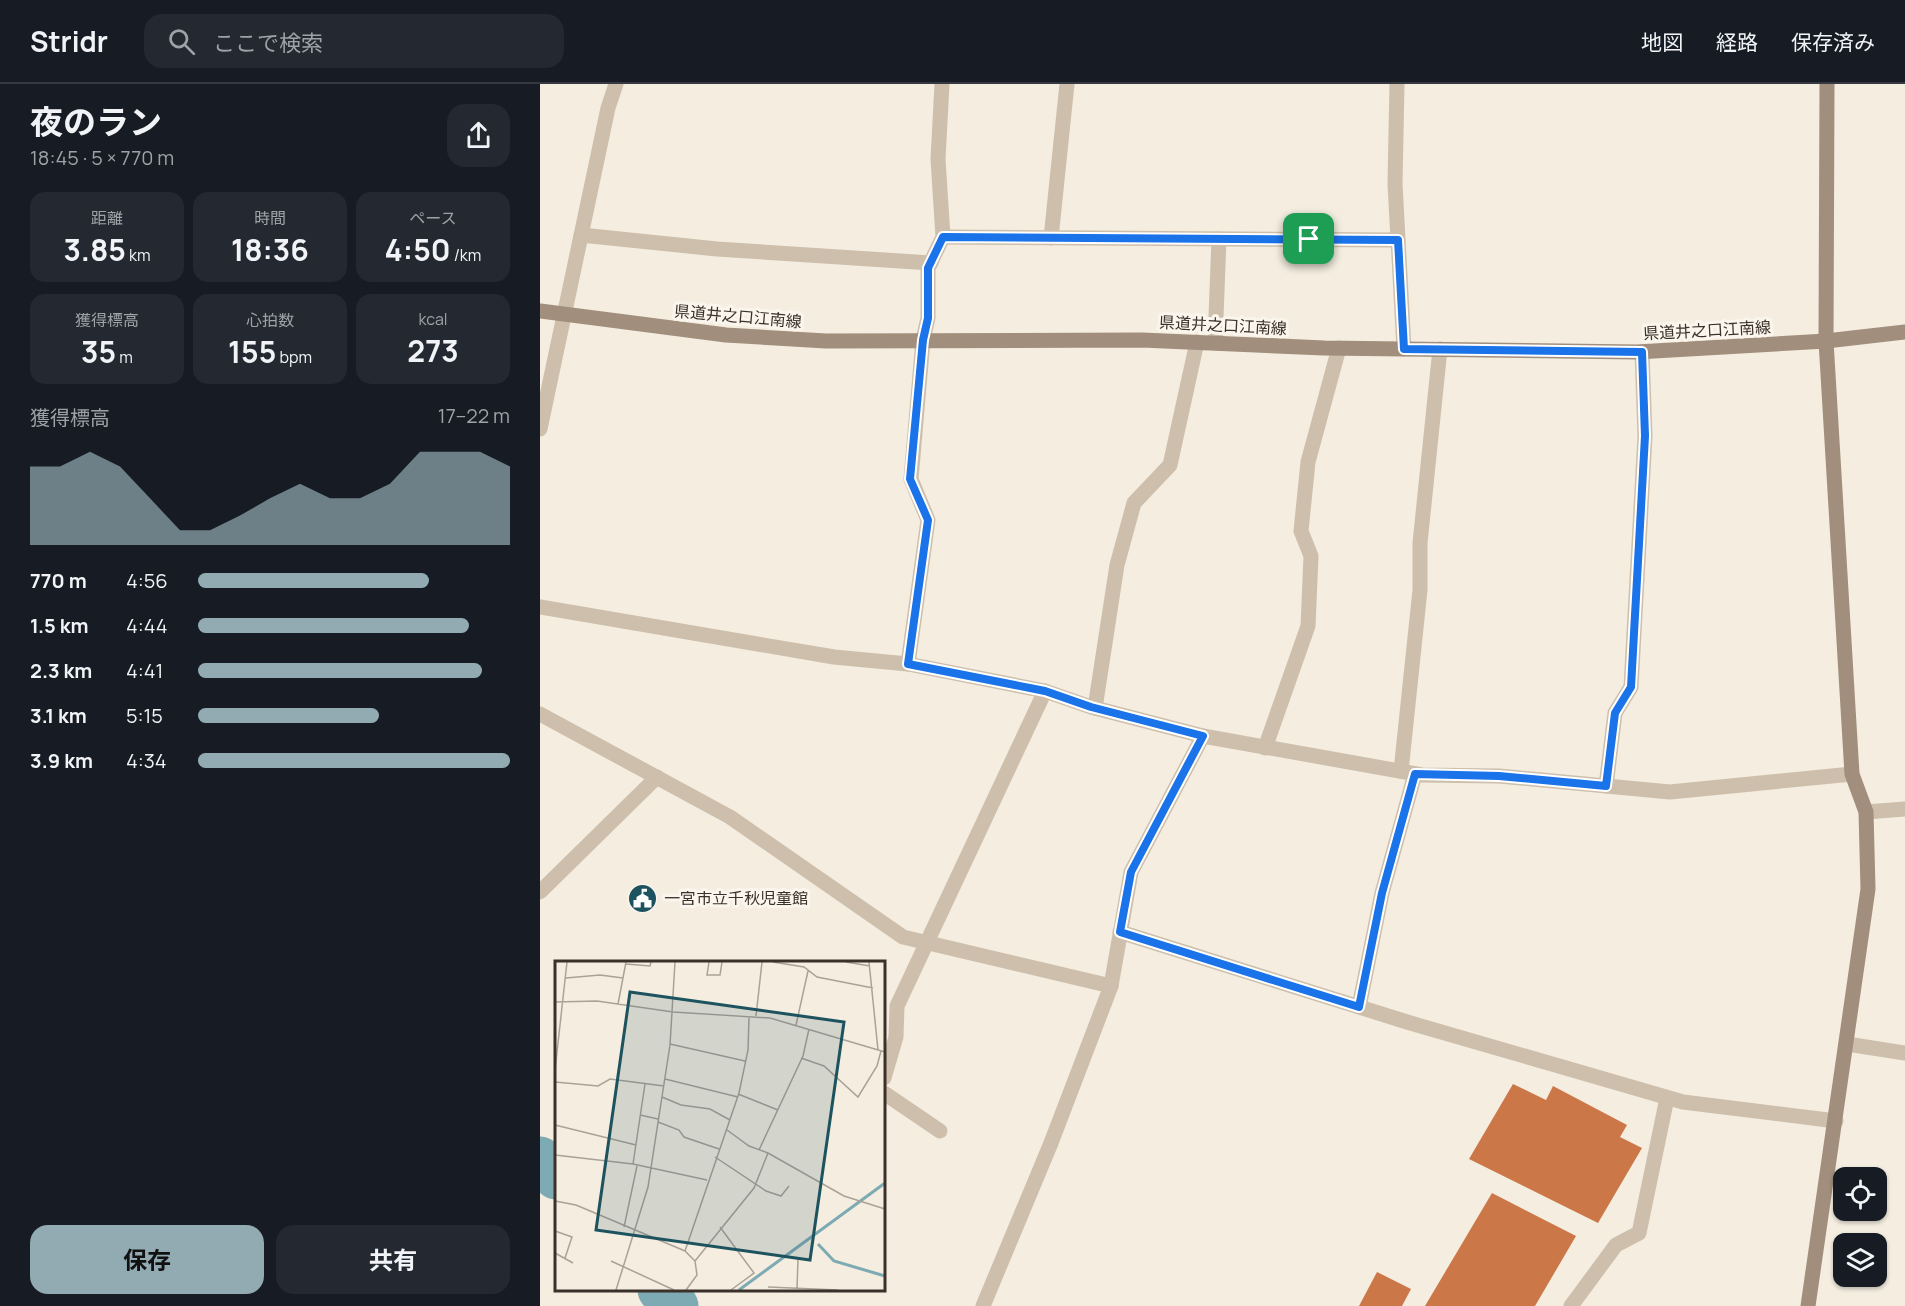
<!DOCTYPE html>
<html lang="ja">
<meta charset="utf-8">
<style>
body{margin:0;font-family:Manrope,"Noto Sans JP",sans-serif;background:#242831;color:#f1f3f6;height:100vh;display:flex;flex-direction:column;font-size:22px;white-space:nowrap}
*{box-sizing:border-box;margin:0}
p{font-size:20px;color:#9ea1a6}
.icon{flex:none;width:33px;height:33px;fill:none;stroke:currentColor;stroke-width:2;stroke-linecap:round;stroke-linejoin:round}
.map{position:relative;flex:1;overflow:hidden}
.drawer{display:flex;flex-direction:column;background:#171b24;width:540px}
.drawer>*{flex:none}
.fabs{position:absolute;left:1293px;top:1083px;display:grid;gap:12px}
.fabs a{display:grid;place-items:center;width:54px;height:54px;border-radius:12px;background:#171b24;box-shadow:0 2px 4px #0004;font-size:30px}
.pin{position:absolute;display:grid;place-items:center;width:51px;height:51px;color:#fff;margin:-26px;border-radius:12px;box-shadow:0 3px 9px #0006}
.round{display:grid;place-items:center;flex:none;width:63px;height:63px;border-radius:18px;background:#242831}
.overview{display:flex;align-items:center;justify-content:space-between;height:102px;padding:0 30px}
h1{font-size:33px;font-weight:700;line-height:45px}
.stats{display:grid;grid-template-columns:repeat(3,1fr);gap:9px;height:102px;padding:6px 30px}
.stats div{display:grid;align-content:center;border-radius:15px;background:#242831;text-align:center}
.stats b{font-size:30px;font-weight:700}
.stats small{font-size:16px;font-weight:400}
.stats p{font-size:16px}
.chart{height:168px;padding:12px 30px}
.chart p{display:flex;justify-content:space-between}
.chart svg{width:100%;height:108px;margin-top:6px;fill:#92abb2;opacity:.7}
.primary-button{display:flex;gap:12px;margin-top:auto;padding:12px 30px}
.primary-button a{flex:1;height:69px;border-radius:18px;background:#92abb2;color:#111;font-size:24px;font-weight:700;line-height:69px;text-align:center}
.primary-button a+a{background:#242831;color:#f1f3f6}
ul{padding:0 30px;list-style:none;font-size:20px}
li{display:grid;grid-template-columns:96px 72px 1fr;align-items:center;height:45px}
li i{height:15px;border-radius:8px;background:#92abb2}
header{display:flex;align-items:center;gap:36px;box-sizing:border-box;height:84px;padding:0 30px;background:#171b24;border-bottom:2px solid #363941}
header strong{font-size:28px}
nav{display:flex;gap:33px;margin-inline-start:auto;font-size:21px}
.search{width:420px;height:54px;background:#242831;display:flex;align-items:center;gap:15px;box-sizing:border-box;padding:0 21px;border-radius:18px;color:#9ea1a6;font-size:22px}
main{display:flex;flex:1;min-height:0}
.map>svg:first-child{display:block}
</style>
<header>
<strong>Stridr</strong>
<div class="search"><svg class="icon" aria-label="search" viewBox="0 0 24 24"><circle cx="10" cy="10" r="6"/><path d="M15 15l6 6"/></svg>ここで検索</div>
<nav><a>地図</a><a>経路</a><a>保存済み</a></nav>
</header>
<main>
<section class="drawer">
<div class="overview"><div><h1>夜のラン</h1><p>18:45 · 5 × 770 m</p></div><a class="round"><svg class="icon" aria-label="share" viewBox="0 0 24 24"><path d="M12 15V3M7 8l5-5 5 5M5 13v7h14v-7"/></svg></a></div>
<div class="stats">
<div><p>距離</p><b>3.85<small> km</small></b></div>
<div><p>時間</p><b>18:36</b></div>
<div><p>ペース</p><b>4:50<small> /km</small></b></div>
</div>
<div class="stats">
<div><p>獲得標高</p><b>35<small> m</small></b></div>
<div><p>心拍数</p><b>155<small> bpm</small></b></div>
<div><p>kcal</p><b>273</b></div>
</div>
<div class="chart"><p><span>獲得標高</span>17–22 m</p>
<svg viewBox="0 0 160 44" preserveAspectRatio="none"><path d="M0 44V12L10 12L20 6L30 12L40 25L50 38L60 38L70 32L80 25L90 19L100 25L110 25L120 19L130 6L140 6L150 6L160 12V44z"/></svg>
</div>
<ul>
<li><b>770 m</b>4:56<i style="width:74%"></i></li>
<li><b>1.5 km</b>4:44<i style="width:87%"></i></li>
<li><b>2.3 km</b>4:41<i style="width:91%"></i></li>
<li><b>3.1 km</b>5:15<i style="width:58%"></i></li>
<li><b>3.9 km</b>4:34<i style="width:100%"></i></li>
</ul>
<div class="primary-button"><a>保存</a><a>共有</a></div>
</section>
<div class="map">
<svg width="1365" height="1222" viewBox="0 0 1365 1222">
<rect width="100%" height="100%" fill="#f4ede0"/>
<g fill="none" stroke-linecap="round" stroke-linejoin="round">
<!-- river -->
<g stroke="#7daab3" stroke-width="45">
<polyline points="0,1075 16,1093"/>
<polyline points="120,1206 136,1222"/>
</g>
</g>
<!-- building -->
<g fill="#cb7748">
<polygon points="973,1000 1006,1016 1013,1002 1087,1041 1080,1053 1102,1064 1058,1139 929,1075"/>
<polygon points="952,1109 1036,1152 995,1222 885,1222"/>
<polygon points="837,1188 871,1205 862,1222 819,1222"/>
</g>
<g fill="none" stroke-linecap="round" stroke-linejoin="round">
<!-- street -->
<g stroke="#cdbfab" stroke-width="15">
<polyline points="857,0 855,100 864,265"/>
<polyline points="41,151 177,165 391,179"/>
<polyline points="403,153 858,156"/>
<polyline points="511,154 527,0"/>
<polyline points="675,259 679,155"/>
<polyline points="0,345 68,24 76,0"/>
<polyline points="0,523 294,573 368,580 505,607 551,623 663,652 882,691 959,692 1130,708 1312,690"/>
<polyline points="368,580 388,436 371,395 383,256 388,234 388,184 403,153 398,75 402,0"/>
<polyline points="555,624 577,481 594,419 630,381 657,258"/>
<polyline points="0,630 190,733 363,853 571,902"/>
<polyline points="725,664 768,542 771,472 761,447 768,378 799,264"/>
<polyline points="861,687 880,506 880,459 900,265"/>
<polyline points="1066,702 1075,629 1091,603 1105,352 1102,268"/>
<polyline points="1326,728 1365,725"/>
<polyline points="0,808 117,693"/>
<polyline points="580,848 867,938 1143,1018 1296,1037"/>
<polyline points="819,923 842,809 875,690"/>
<polyline points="1307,960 1365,969"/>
<polyline points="344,994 356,953 357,922 505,607"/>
<polyline points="344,1009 400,1047"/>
<polyline points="443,1222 511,1059 571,902 591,788 663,652"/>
<polyline points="1031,1222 1076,1161 1099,1149 1127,1014"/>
</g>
<!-- secondary -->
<g stroke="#a18e7c" stroke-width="15">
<polyline points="0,227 186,251 286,257 602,256 784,264 1097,268 1286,257 1365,248"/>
<polyline points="1268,1222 1328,805 1326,728 1312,690 1286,257 1287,0"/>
</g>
</g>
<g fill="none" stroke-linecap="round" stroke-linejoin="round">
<defs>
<polygon id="route" points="403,153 858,156 864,265 1102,268 1105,352 1091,603 1075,629 1066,702 959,692 875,690 842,809 819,923 580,848 591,788 663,652 551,623 505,607 368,580 388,436 370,395 383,256 388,234 388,184"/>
</defs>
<!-- route casing -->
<use href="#route" stroke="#fff" stroke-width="12"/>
<!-- route -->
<use href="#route" stroke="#1a73e8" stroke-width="8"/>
</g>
<!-- icons -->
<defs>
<symbol id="civic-disc" viewBox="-11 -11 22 22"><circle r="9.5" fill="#1d525f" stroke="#fbf6ed"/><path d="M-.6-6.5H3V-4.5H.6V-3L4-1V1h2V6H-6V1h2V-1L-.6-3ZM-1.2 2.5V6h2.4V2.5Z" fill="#fff"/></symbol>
</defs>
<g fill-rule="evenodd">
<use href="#civic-disc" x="86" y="798" width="33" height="33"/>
</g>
<g text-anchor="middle" stroke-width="6" stroke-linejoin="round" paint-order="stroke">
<!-- street labels -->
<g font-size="16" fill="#3b312a" stroke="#fbf6ed">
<text transform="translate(198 232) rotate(5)" y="6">県道井之口江南線</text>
<text transform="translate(683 241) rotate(3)" y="6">県道井之口江南線</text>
<text transform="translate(1167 246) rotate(-3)" y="6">県道井之口江南線</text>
</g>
<!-- poi labels -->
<g font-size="16" fill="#3b312a" stroke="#fbf6ed" text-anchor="start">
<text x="124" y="820">一宮市立千秋児童館</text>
</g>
</g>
<!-- overview -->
<g transform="translate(15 877)">
<rect width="330" height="330" fill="#f4ede0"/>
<path fill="none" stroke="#7daab3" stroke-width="3" d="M263 283 279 300 330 315M184 329 330 222"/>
<path fill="none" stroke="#aaa297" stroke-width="1.5" d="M154 1 152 14H165L167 1M218 1 249 6 262 16 318 27M291 1 315 5M314 1 323 89M71 3 95 5 96 1M11 17 45 14 68 17M0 41 42 40 118 51 215 57 330 91M63 43 71 1M201 55 207 1M241 64 253 10M115 83 190 100M246 97 269 105 303 136 322 105 326 90M0 109 12 1M110 118 183 136M0 121 43 125 55 118 109 125M183 133 223 149M107 136 126 144 155 148 175 159M85 154 103 158M103 161 124 169 129 176 164 188M0 164 81 184M172 169 194 185 213 192 289 235 330 248M204 189 248 95 254 68M0 194 78 203 152 219M160 196 211 230 226 235 234 225M78 203 90 123M0 240 21 244 130 290 140 300 142 314 131 329M69 266 82 205M165 266 199 312 176 329M0 270 17 276 10 297M130 290 184 132 193 89 194 57M0 292 18 302M56 300 119 329M140 300 199 227 213 192M213 326 283 329M242 328 243 298M61 329 93 226 115 84 120 1"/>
<path fill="#1d525f" fill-opacity="0.15" stroke="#1d525f" stroke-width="3" d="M75 31 289 61 255 299 41 269Z"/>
<rect width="330" height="330" fill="none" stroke="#3b312a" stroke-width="3"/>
</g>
</svg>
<div class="fabs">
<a><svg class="icon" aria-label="locate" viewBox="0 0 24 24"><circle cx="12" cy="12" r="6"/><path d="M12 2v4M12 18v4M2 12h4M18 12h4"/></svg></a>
<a><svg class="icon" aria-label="layers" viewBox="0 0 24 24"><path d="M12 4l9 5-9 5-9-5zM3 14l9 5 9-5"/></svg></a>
</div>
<div class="pin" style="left:769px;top:155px;background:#1e9e55"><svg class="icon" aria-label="arrive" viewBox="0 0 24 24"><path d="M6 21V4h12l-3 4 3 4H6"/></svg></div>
</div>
</main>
